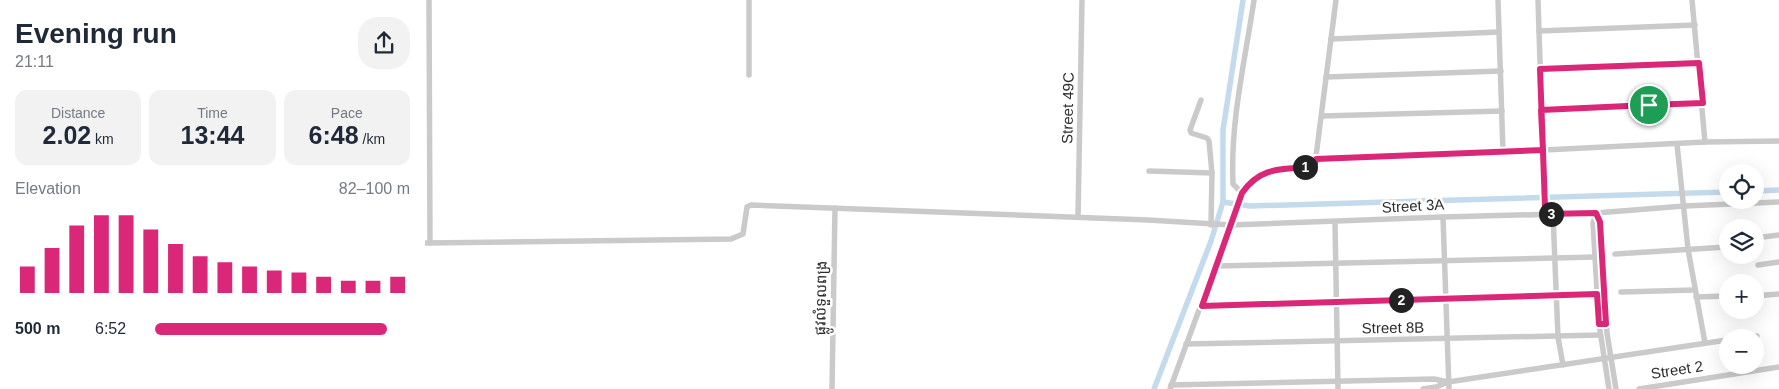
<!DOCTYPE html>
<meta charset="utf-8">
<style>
body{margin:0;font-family:Helvetica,"Noto Sans Khmer",sans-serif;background:#f2f2f3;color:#1f2937;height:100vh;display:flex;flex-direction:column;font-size:19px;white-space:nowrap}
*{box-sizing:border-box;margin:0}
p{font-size:16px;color:#747a83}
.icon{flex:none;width:28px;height:28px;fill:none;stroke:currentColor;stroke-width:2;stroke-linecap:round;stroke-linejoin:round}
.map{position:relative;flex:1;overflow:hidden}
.drawer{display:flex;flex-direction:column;background:#fff;width:425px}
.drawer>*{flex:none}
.tools{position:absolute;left:1294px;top:164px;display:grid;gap:10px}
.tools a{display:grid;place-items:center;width:45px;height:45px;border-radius:50%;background:#fff;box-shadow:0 5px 20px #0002;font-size:25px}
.pin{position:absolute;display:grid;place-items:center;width:42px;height:42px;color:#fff;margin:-21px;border:2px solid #fff;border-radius:50%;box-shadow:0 1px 5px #0007}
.km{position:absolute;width:25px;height:25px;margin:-12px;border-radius:50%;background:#222;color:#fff;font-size:14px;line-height:25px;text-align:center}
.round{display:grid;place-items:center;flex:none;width:52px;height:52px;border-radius:20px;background:#f2f2f3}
.overview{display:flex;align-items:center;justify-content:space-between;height:85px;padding:0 15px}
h1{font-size:28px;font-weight:800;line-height:38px}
.stats{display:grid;grid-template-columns:repeat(3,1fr);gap:8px;height:85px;padding:5px 15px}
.stats div{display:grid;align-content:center;border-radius:12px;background:#f2f2f3;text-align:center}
.stats b{font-size:25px;font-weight:800}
.stats small{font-size:14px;font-weight:400}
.stats p{font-size:14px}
.chart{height:140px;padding:10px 15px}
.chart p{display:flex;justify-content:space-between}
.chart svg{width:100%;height:90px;margin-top:5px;stroke:#db2777;stroke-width:6}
ul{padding:0 15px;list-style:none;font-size:16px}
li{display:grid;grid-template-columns:80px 60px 1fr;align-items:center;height:38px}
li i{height:12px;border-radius:6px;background:#db2777}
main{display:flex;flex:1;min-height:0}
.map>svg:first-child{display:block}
</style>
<main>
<section class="drawer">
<div class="overview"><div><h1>Evening run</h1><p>21:11</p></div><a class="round"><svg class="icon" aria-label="share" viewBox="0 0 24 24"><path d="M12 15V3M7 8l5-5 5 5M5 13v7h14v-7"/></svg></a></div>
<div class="stats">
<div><p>Distance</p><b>2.02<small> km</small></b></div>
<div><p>Time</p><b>13:44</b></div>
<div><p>Pace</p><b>6:48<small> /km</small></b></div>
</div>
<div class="chart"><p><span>Elevation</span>82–100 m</p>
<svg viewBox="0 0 160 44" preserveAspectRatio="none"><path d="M5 44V31M15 44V22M25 44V11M35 44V6M45 44V6M55 44V13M65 44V20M75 44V26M85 44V29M95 44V31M105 44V33M115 44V34M125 44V36M135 44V38M145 44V38M155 44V36"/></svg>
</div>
<ul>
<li><b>500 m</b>6:52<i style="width:91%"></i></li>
</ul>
</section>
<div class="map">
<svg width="1354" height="389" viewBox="0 0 1354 389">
<rect width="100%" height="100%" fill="#fff"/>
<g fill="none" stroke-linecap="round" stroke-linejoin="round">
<!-- canal -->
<g stroke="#c4daed" stroke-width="5.5">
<polyline points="1330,191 1354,190"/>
<polyline points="798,202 825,206 1302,192"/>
<polyline points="729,389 786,241 798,202 798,130 818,0"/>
</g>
<!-- minor -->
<g stroke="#cacaca" stroke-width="5.5">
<polyline points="4,0 5,243"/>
<polyline points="1073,0 1078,152"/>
<polyline points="1113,0 1120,214"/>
<polyline points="1267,0 1280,142"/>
<polyline points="1114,31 1270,25"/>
<polyline points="906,39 1074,32"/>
<polyline points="1115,69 1274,63"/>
<polyline points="324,75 324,0"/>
<polyline points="901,77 1076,71"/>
<polyline points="776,100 765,130 766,133 782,138 784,141 787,173"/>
<polyline points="1116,110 1278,103"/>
<polyline points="897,116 1077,111"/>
<polyline points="1252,144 1263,249 1280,343"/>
<polyline points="891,159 1078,152 1280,142 1354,141"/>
<polyline points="724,171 787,173 786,225"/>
<path d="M817 193 808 184C805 122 820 61 829 0"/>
<polyline points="1171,213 1175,223 1182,333 1191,389"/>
<polyline points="1171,213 1168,223 1174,324 1184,389"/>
<polyline points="1128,214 1133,337 1138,365"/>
<polyline points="653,217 657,0"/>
<polyline points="1018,217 1024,389"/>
<polyline points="910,222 913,389"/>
<polyline points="1330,238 1354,235"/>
<polyline points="0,243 306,239 318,234 322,207 326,205 723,220 806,225 1018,217 1171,213 1259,206 1354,202"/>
<polyline points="1190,254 1302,247"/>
<polyline points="1333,265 1354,262"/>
<polyline points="792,266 1170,257"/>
<polyline points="1196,292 1270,290"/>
<polyline points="1330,296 1354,294"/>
<polyline points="1271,297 1302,296"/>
<polyline points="777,306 1172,294"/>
<polyline points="1319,338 1332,336"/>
<polyline points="761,344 1175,335"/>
<polyline points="746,385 1009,379 1023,382"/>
<polyline points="407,389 410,208"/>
<path d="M745 389 817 193C835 167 856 169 886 167L890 164 911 0"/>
<polyline points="998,389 1011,387 1023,382 1302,340"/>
<polyline points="1214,389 1354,367"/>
</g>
</g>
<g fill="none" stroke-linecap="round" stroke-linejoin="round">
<defs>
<path id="route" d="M1224 105 1116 110 1118 150 891 159 890 164 886 167C856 169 835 167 817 193L777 306 1172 294 1174 324H1181L1175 222 1171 213 1120 214V207L1115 69 1274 63 1278 103 1224 105"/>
</defs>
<!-- route casing -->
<use href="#route" stroke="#fff" stroke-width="10"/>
<!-- route -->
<use href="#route" stroke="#db2777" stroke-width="6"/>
</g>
<g text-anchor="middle" stroke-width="5" stroke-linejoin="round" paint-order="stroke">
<!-- street labels -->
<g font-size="15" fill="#2d2d2d" stroke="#fff">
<text transform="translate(643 108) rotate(-89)" y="5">Street 49C</text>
<text transform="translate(988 206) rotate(-3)" y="5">Street 3A</text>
<text transform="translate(396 298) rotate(-89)" y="5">ផ្លូវលំទួលពង្រ</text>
<text transform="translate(968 328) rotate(-1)" y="5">Street 8B</text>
<text transform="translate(1252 370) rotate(-9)" y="5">Street 2</text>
</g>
</g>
</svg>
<div class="tools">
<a><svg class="icon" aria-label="locate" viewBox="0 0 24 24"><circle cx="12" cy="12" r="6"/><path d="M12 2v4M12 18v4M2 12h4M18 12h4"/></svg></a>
<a><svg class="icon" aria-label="layers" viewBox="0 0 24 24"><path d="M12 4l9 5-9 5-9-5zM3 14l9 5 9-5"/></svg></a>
<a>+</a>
<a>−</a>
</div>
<div class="pin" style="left:1224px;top:105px;background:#1e9e55"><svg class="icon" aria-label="arrive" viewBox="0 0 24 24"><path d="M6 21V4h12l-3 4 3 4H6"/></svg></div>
<b class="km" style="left:880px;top:167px">1</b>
<b class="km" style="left:976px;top:300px">2</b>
<b class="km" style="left:1126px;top:214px">3</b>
</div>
</main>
